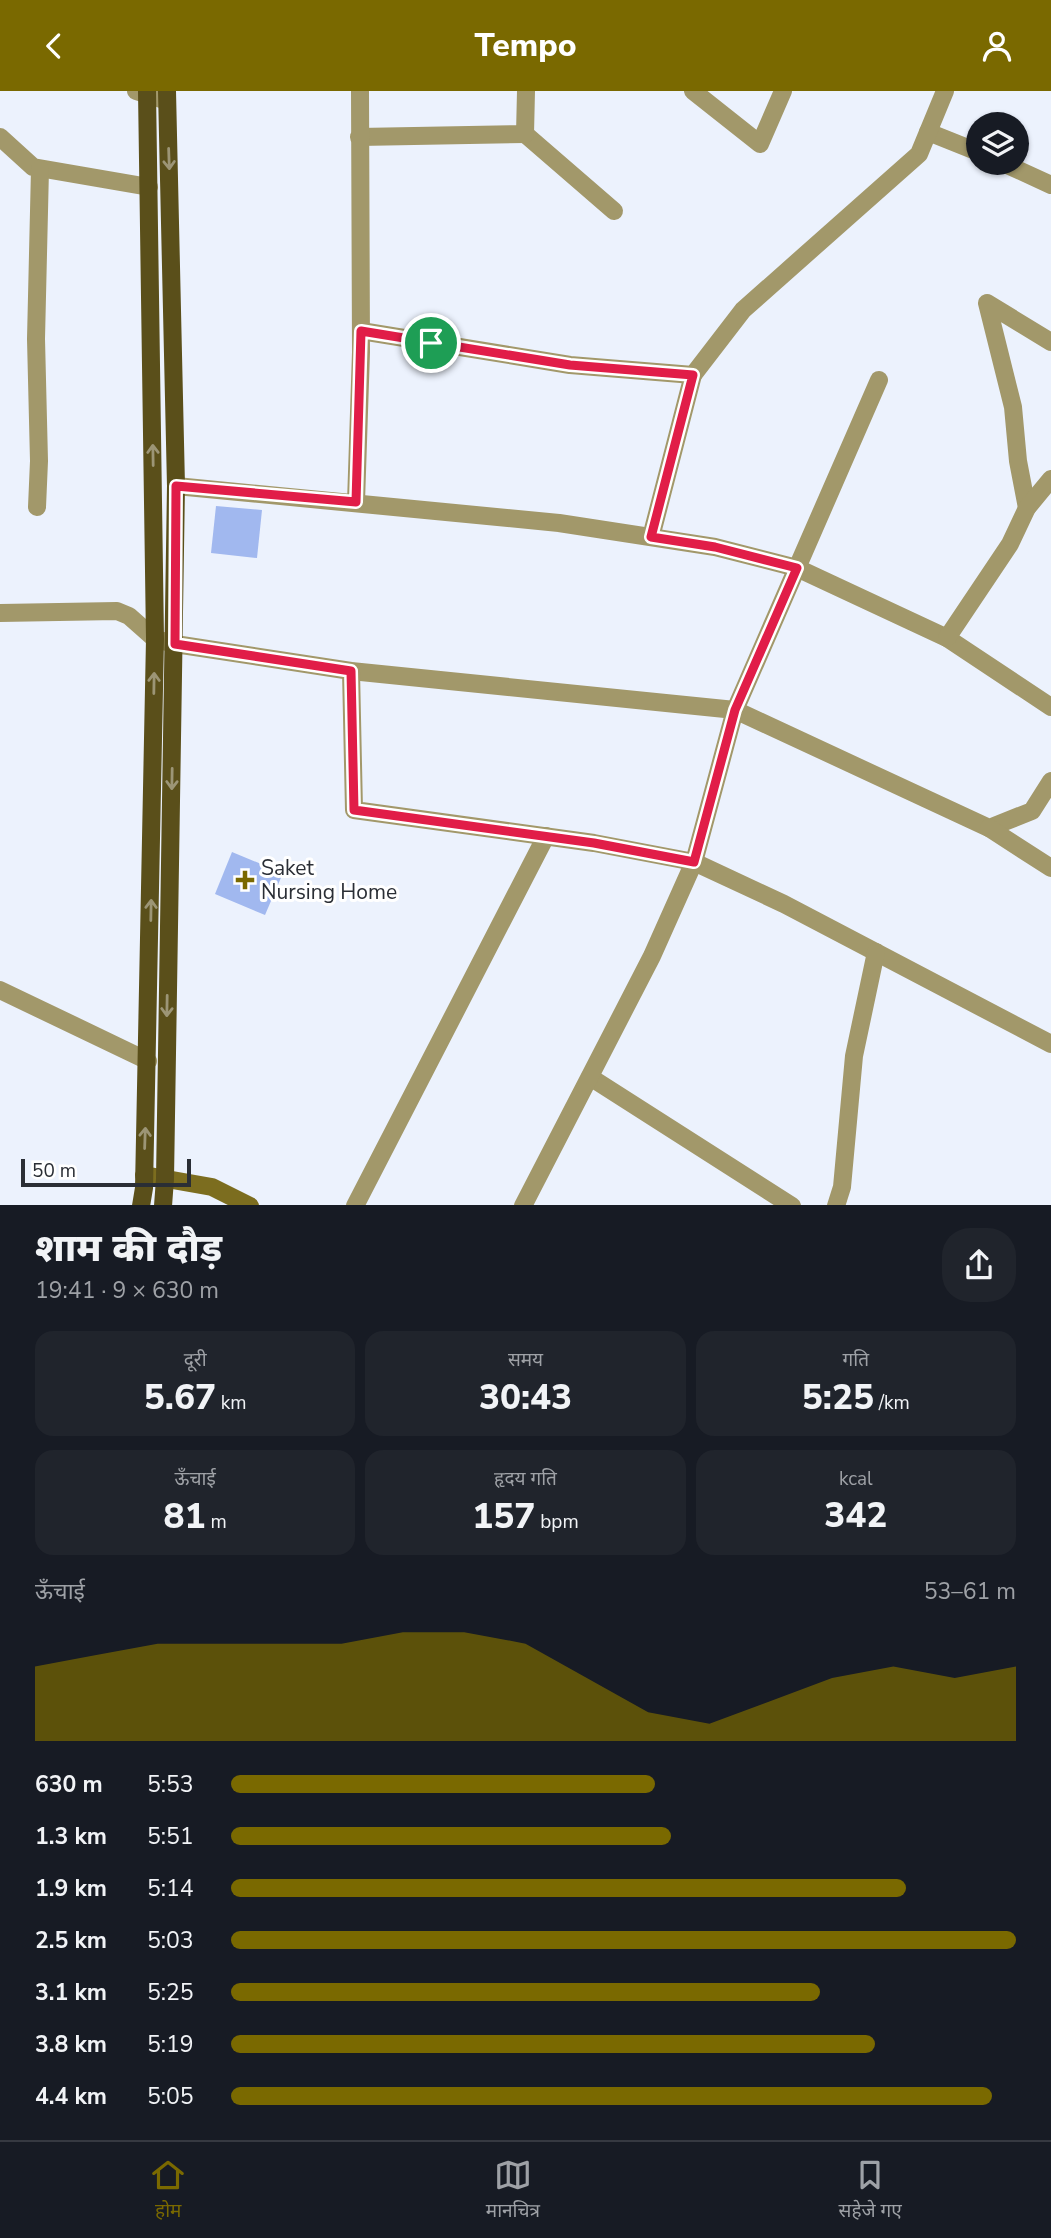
<!DOCTYPE html>
<html lang="hi">
<meta charset="utf-8">
<style>
body{margin:0;font-family:"Nunito Sans","Noto Sans Devanagari",sans-serif;background:#20242c;color:#f1f3f6;height:100vh;display:flex;flex-direction:column;font-size:26px;white-space:nowrap}
*{box-sizing:border-box;margin:0}
p{font-size:23px;color:#9ea1a6}
.icon{flex:none;width:38px;height:38px;fill:none;stroke:currentColor;stroke-width:2;stroke-linecap:round;stroke-linejoin:round}
.map{position:relative;height:1114px;overflow:hidden}
.panel{display:flex;flex-direction:column;background:#171b24;flex:1}
.panel>*{flex:none}
.fabs{position:absolute;left:966px;top:21px;display:grid;gap:14px}
.fabs a{display:grid;place-items:center;width:63px;height:63px;border-radius:50%;background:#171b24;box-shadow:0 2px 5px #0004;font-size:35px}
.scale{position:absolute;left:21px;bottom:18px;width:170px;box-sizing:border-box;padding-left:7px;border:4px solid #2a2e35;border-top:0;font-size:19px;line-height:24px;white-space:nowrap;color:#2a2e35;-webkit-text-stroke:5px #fff;paint-order:stroke}
.pin{position:absolute;display:grid;place-items:center;width:60px;height:60px;color:#fff;margin:-30px;border:4px solid #fff;border-radius:50%;box-shadow:0 2px 7px #0007}
.round{display:grid;place-items:center;flex:none;width:74px;height:74px;border-radius:28px;background:#20242c}
.summary{display:flex;align-items:center;justify-content:space-between;height:119px;padding:0 35px}
h1{font-size:38px;font-weight:800;line-height:52px}
.figures{display:grid;grid-template-columns:repeat(3,1fr);gap:10px;height:119px;padding:7px 35px}
.figures div{display:grid;align-content:center;border-radius:18px;background:#20242c;text-align:center}
.figures b{font-size:35px;font-weight:800}
.figures small{font-size:19px;font-weight:400}
.figures p{font-size:19px}
.chart{height:196px;padding:14px 35px}
.chart p{display:flex;justify-content:space-between}
.chart svg{width:100%;height:126px;margin-top:7px;fill:#7a6900;opacity:.7}
ul{padding:0 35px;list-style:none;font-size:23px}
li{display:grid;grid-template-columns:112px 84px 1fr;align-items:center;height:52px}
li i{height:18px;border-radius:9px;background:#7a6900}
header{display:flex;justify-content:space-between;align-items:center;height:91px;padding:0 35px;background:#7a6900;color:#fff;font-size:32px;font-weight:800}
.tab-bar{display:flex;justify-content:space-around;align-items:center;height:98px;border-top:2px solid #363941;background:#171b24;font-size:19px;color:#9ea1a6}
.tab-bar a{display:grid;justify-items:center;gap:4px}
.tab-bar .active{color:#7a6900}
.map>svg:first-child{display:block}
</style>
<header><svg class="icon" aria-label="back" viewBox="0 0 24 24"><path d="M15 5l-7 7 7 7"/></svg>Tempo<svg class="icon" aria-label="person" viewBox="0 0 24 24"><circle cx="12" cy="8" r="4"/><path d="M4 21q1-7 8-7t8 7"/></svg></header>
<div class="map">
<svg width="1051" height="1115" viewBox="0 0 1051 1115">
<rect width="100%" height="100%" fill="#ecf2fd"/>
<!-- building -->
<g fill="#a1b8ef">
<polygon points="216,415 262,419 257,467 211,462"/>
<polygon points="232,761 283,782 265,824 215,803"/>
</g>
<g fill="none" stroke-linecap="round" stroke-linejoin="round">
<!-- street -->
<g stroke="#a2986a" stroke-width="18">
<polyline points="136,0 167,10"/>
<polyline points="693,0 760,53 783,0"/>
<polyline points="928,41 978,61"/>
<polyline points="525,43 614,120"/>
<polyline points="0,46 33,76 149,96"/>
<polyline points="359,46 525,43 526,0"/>
<polyline points="1003,72 1051,94"/>
<polyline points="361,240 570,274 693,284 743,219 919,63 945,0"/>
<polyline points="176,395 559,432 715,456 797,477 947,547 1051,616"/>
<polyline points="356,411 361,261 360,0"/>
<polyline points="37,416 39,370 36,248 40,78"/>
<polyline points="1027,417 1018,370 1013,316 987,212 1051,251"/>
<polyline points="651,446 693,284"/>
<polyline points="0,522 117,520 129,525 155,548 175,553 351,580 735,619 989,737 1032,720 1051,690"/>
<polyline points="947,547 1010,453 1027,417 1051,388"/>
<polyline points="351,580 354,719 594,752 694,771 784,813 1051,953"/>
<polyline points="989,737 1051,777"/>
<polyline points="0,899 148,970"/>
<polyline points="590,986 792,1115"/>
<polyline points="355,1115 546,745"/>
<polyline points="523,1115 652,865 694,771 735,619 879,289"/>
<polyline points="836,1115 842,1096 854,965 876,861"/>
</g>
<!-- secondary -->
<polyline stroke="#7c6d1f" stroke-width="18" points="144,1084 212,1096 250,1115"/>
<!-- primary -->
<g stroke="#5a4f1a" stroke-width="18">
<polyline points="141,1115 144,1097 155,548 147,0"/>
<polyline points="163,1115 165,1088 176,395 167,0"/>
</g>
</g>
<!-- one-way arrows -->
<defs><path id="oneway-shaft" d="M-6 0H5M1.5-3L5.5 0L1.5 3" fill="none" stroke-width="1.6" stroke-linecap="round" stroke-linejoin="round" transform="scale(1.75)"/></defs>
<g stroke="#9c9576">
<use href="#oneway-shaft" transform="translate(169 68) rotate(88)"/>
<use href="#oneway-shaft" transform="translate(153 364) rotate(-91)"/>
<use href="#oneway-shaft" transform="translate(154 592) rotate(-89)"/>
<use href="#oneway-shaft" transform="translate(172 688) rotate(91)"/>
<use href="#oneway-shaft" transform="translate(151 819) rotate(-89)"/>
<use href="#oneway-shaft" transform="translate(167 915) rotate(91)"/>
<use href="#oneway-shaft" transform="translate(145 1047) rotate(-88)"/>
</g>
<g fill="none" stroke-linecap="round" stroke-linejoin="round">
<defs>
<polygon id="route" points="361,240 570,274 693,284 651,446 715,456 797,477 735,619 694,771 594,752 354,719 351,580 175,553 176,395 356,411"/>
</defs>
<!-- route casing -->
<use href="#route" stroke="#fff" stroke-width="14"/>
<!-- route -->
<use href="#route" stroke="#e11d48" stroke-width="9"/>
</g>
<!-- markers -->
<path fill="#7a6900" stroke="#fff" stroke-width="2.5" d="M241.5 778.5h7v7h7v7h-7v7h-7v-7h-7v-7h7z"/>
<g text-anchor="middle" stroke-width="6" stroke-linejoin="round" paint-order="stroke">
<!-- poi labels -->
<g font-size="21" fill="#2a2e35" stroke="#fff" text-anchor="start">
<text x="261" y="784">Saket<tspan x="261" dy="24">Nursing Home</tspan></text>
</g>
</g>
</svg>
<div class="fabs">
<a><svg class="icon" aria-label="layers" viewBox="0 0 24 24"><path d="M12 4l9 5-9 5-9-5zM3 14l9 5 9-5"/></svg></a>
</div>
<div class="scale">50 m</div>
<div class="pin" style="left:431px;top:252px;background:#1e9e55"><svg class="icon" aria-label="arrive" viewBox="0 0 24 24"><path d="M6 21V4h12l-3 4 3 4H6"/></svg></div>
</div>
<section class="panel">
<div class="summary"><div><h1>शाम की दौड़</h1><p>19:41 · 9 × 630 m</p></div><a class="round"><svg class="icon" aria-label="share" viewBox="0 0 24 24"><path d="M12 15V3M7 8l5-5 5 5M5 13v7h14v-7"/></svg></a></div>
<div class="figures">
<div><p>दूरी</p><b>5.67<small> km</small></b></div>
<div><p>समय</p><b>30:43</b></div>
<div><p>गति</p><b>5:25<small> /km</small></b></div>
</div>
<div class="figures">
<div><p>ऊँचाई</p><b>81<small> m</small></b></div>
<div><p>हृदय गति</p><b>157<small> bpm</small></b></div>
<div><p>kcal</p><b>342</b></div>
</div>
<div class="chart"><p><span>ऊँचाई</span>53–61 m</p>
<svg viewBox="0 0 160 44" preserveAspectRatio="none"><path d="M0 44V18L10 14L20 10L30 10L40 10L50 10L60 6L70 6L80 10L90 22L100 34L110 38L120 30L130 22L140 18L150 22L160 18V44z"/></svg>
</div>
<ul>
<li><b>630 m</b>5:53<i style="width:54%"></i></li>
<li><b>1.3 km</b>5:51<i style="width:56%"></i></li>
<li><b>1.9 km</b>5:14<i style="width:86%"></i></li>
<li><b>2.5 km</b>5:03<i style="width:100%"></i></li>
<li><b>3.1 km</b>5:25<i style="width:75%"></i></li>
<li><b>3.8 km</b>5:19<i style="width:82%"></i></li>
<li><b>4.4 km</b>5:05<i style="width:97%"></i></li>
</ul>
</section>
<nav class="tab-bar">
<a class="active"><svg class="icon" aria-label="home" viewBox="0 0 24 24"><path d="M3 11l9-7 9 7M6 9v11h12V9"/></svg>होम</a>
<a><svg class="icon" aria-label="map" viewBox="0 0 24 24"><path d="M3 6l6-2 6 2 6-2v14l-6 2-6-2-6 2zM9 4v14M15 6v14"/></svg>मानचित्र</a>
<a><svg class="icon" aria-label="saved" viewBox="0 0 24 24"><path d="M7 4h10v16l-5-4-5 4z"/></svg>सहेजे गए</a>
</nav>
